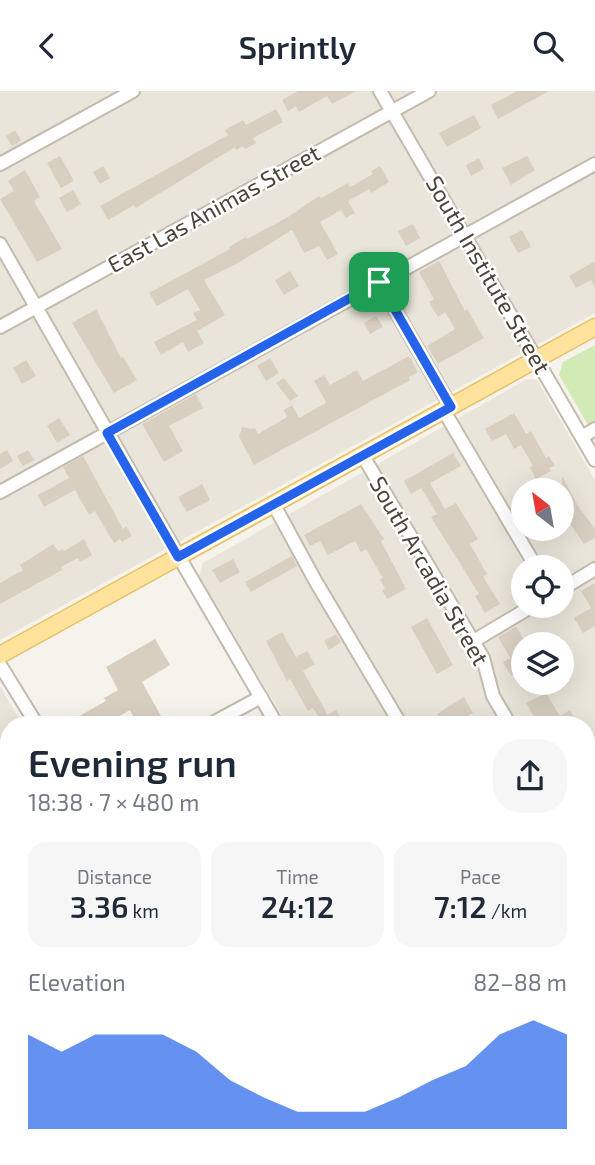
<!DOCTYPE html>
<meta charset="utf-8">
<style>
body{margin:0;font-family:"Exo 2",sans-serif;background:#f6f6f7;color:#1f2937;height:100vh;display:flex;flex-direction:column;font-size:26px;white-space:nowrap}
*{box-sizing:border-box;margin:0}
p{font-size:23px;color:#747a83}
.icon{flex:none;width:38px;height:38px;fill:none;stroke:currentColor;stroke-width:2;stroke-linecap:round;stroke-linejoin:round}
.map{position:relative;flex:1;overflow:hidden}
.details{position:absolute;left:0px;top:625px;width:595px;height:450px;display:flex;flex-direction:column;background:#fff;border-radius:28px 28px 0 0;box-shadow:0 7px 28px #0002}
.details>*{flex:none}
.needle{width:46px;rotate:329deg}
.controls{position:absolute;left:511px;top:387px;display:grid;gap:14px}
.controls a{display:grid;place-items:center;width:63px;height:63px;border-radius:50%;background:#fff;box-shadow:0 7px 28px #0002;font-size:35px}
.pin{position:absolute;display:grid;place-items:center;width:60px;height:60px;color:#fff;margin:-30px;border-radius:14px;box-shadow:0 4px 10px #0006}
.round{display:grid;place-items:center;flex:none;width:74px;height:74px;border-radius:28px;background:#f6f6f7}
.summary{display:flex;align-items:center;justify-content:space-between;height:119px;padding:0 28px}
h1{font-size:38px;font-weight:600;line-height:52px}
.stats{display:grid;grid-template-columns:repeat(3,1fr);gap:10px;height:119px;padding:7px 28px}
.stats div{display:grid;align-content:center;border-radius:18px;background:#f6f6f7;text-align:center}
.stats b{font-size:30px;font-weight:600}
.stats small{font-size:19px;font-weight:400}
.stats p{font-size:19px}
.chart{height:196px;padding:14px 28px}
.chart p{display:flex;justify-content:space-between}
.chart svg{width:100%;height:126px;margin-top:7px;fill:#2563eb;opacity:.7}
header{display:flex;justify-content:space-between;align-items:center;height:91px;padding:0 28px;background:#fff;font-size:32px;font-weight:600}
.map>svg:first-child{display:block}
</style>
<header><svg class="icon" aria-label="back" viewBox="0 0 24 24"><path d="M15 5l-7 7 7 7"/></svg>Sprintly<svg class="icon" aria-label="search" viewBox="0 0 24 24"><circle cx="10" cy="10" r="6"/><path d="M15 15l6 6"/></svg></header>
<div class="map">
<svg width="595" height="1074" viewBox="0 0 595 1074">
<rect width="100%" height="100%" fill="#f6f3ec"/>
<!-- residential -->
<g fill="#eae5da" fill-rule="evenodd">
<polygon points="0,0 595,0 595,222 0,549"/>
<path d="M527 288 537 289 595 389V652L586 655V634L287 633 199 485 203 472ZM523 399H562V438H523ZM523 476H562V514H523ZM523 553H562V592H523Z"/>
<polygon points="0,595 22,633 9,634 9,672 0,676"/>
<polygon points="0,715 9,730 9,1031 0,1036"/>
</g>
<!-- green -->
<g fill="#d2eab5">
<polygon points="595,254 595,346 559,284 563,271"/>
<polygon points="595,670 595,850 586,856 586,676"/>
</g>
<!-- building -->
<g fill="#d8cfc1">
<polygon points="298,0 356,0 332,13 327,5 299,21 296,15 288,20 282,9"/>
<polygon points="517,0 549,0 498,28 491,14"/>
<polygon points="276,18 283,31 253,47 256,52 245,58 243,55 236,59 235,56 136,117 134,114 108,129 100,115 228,44 225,39 243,29 246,34"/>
<polygon points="474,24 481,37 447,56 439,42"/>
<polygon points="15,39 21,50 12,55 6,45"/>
<polygon points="60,65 74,90 61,97 47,72"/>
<polygon points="527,65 535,79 511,94 502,77"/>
<polygon points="479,67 484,78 471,85 466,74"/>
<polygon points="103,75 110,87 100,93 93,81"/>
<polygon points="380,75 389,91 371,102 369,98 348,110 355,122 346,127 341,119 320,131 338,163 327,169 319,155 304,162 292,139 238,172 204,189 225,224 197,240 204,252 188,261 183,251 161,264 154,251 197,229 193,222 200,219 188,198 157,215 149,202 230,158 229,156 246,146 247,148 288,126 319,105 321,107 348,92 350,96 373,83 371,80"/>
<polygon points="25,79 40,106 34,110 62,158 37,171 0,108 14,100 8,90"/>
<polygon points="73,99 81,113 67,121 59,107"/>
<polygon points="413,133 420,147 406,155 398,140"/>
<polygon points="522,139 531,156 518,162 509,146"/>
<polygon points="439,170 465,220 467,218 484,247 438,273 427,255 455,238 445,221 438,226 429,211 434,208 419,181"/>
<polygon points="595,170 595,197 591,189 576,197 569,185"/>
<polygon points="290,180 299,195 284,204 275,189"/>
<polygon points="401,190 405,198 396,203 391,195"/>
<polygon points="96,218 121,267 123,266 137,289 114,302 72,232"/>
<polygon points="376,225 383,236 370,243 364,232"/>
<polygon points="409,265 418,281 409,286 410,289 254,374 239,346 242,336 251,338 255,337 258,343 287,326 284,319 292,314 299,327 324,313 326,311 314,290 324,284 330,294 357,279 363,290"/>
<polygon points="270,267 279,282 266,290 257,275"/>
<polygon points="26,269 36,285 22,293 13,277"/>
<polygon points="284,287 298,305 290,310 276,292"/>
<polygon points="196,303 203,317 169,335 183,360 164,371 142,333"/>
<polygon points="514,322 526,343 531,340 546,367 549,365 555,375 549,377 551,380 536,388 530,376 533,375 521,354 514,358 506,343 492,350 485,338"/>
<polygon points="59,327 70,344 57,352 47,335"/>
<polygon points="7,359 13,370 0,378 0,363"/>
<polygon points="28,359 34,369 23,375 17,365"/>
<polygon points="453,362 461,375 430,392 445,418 456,412 478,448 470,453 487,483 483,486 500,513 485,522 475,505 479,503 431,426 437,423 421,397 411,403 404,390"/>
<polygon points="83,365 123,438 126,435 132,445 122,451 120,448 114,452 95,420 89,424 75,399 44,416 38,404 69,387 63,376"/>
<polygon points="562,385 578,415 595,438 595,447 584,453 562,421"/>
<polygon points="202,393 210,409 187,421 178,406"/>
<polygon points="361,413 384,448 381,450 406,498 387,508 382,499 385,498 380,488 383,487 366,458 361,461 355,450 328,464 320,450 310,455 304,444"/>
<polygon points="84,448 92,464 80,471 78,467 61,476 62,479 0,513 0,492 23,479 20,474 53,453 58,460 63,458 64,460"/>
<polygon points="292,465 297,475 251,501 245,491"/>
<polygon points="233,468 240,481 220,492 212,479"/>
<polygon points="595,492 595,535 583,542 574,527 591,517 581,500"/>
<polygon points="427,527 453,574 437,583 411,536"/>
<polygon points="516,535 525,551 518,554 523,564 523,578 511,585 503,571 510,567 498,546"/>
<polygon points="282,541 296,566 307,560 315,573 303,580 328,624 336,619 345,634 312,634 320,628 313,617 308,620 290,588 287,590 266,550"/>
<polygon points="336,543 341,551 329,559 324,550"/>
<polygon points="155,548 170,574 142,591 166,634 138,634 130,619 104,634 79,634 76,627 106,610 104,607 118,599 106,576"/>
<polygon points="546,602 560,625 570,619 578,634 539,634 526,612"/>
<polygon points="464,606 473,622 454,634 443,634 437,623"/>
</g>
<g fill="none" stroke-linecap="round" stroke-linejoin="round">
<defs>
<g id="minor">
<polyline points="380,0 595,369"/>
<polyline points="0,73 133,0"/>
<polyline points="0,153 179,466 277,634"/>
<polyline points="379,191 451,316"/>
<polyline points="0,236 429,0"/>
<polyline points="444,320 536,476"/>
<polyline points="582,346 595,338"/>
<polyline points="363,365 483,567 493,605 510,634"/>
<polyline points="0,401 595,73"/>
<polyline points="274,414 316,491 401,634"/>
<polyline points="562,498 595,478"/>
<polyline points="472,551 534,514"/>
<polyline points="0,574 37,634"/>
<polyline points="209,634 261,606"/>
<polyline points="586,665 595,659"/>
<polyline points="0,920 9,934"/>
<polyline points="0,1051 9,1047"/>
<polyline points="90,1066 95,1074"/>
<polyline points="141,1074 154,1066"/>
</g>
<polyline id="major" points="0,564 595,236"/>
</defs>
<!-- minor casing -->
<use href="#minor" stroke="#c2bbae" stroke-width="16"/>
<!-- major casing -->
<use href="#major" stroke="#e6c16a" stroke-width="19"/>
<!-- minor -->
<use href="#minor" stroke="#fff" stroke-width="12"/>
<!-- major -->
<use href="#major" stroke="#ffe39c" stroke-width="16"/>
</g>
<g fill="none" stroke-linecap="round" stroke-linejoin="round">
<defs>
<polygon id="route" points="379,191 451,316 178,466 107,342"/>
</defs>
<!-- route casing -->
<use href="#route" stroke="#fff" stroke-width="14"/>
<!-- route -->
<use href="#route" stroke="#2563eb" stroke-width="9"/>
</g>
<g text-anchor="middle" stroke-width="5" stroke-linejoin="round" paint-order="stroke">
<!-- street labels -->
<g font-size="23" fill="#4b4439" stroke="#fff">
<text transform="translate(214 118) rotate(-29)" y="8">East Las Animas Street</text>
<text transform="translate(488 184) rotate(60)" y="8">South Institute Street</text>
<text transform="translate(429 480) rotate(60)" y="8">South Arcadia Street</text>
</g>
</g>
</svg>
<div class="controls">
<a><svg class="needle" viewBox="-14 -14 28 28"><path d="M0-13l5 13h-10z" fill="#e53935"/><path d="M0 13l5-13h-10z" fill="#747a83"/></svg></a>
<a><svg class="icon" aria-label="locate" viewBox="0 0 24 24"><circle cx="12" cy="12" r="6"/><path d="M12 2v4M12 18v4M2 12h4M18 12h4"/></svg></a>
<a><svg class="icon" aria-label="layers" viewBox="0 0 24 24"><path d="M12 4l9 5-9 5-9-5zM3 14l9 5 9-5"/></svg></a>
</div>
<div class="pin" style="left:379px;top:191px;background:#1e9e55"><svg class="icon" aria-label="arrive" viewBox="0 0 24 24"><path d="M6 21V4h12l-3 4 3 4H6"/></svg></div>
<section class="details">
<div class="summary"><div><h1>Evening run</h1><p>18:38 · 7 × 480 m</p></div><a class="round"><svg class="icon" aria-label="share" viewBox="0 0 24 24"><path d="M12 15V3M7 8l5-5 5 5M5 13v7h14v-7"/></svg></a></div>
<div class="stats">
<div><p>Distance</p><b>3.36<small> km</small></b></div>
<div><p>Time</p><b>24:12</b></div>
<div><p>Pace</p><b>7:12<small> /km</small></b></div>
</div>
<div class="chart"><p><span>Elevation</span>82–88 m</p>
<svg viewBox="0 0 160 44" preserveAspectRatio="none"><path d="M0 44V11L10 17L20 11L30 11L40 11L50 17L60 27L70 33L80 38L90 38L100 38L110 33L120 27L130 22L140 11L150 6L160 11V44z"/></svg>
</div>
</section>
</div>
